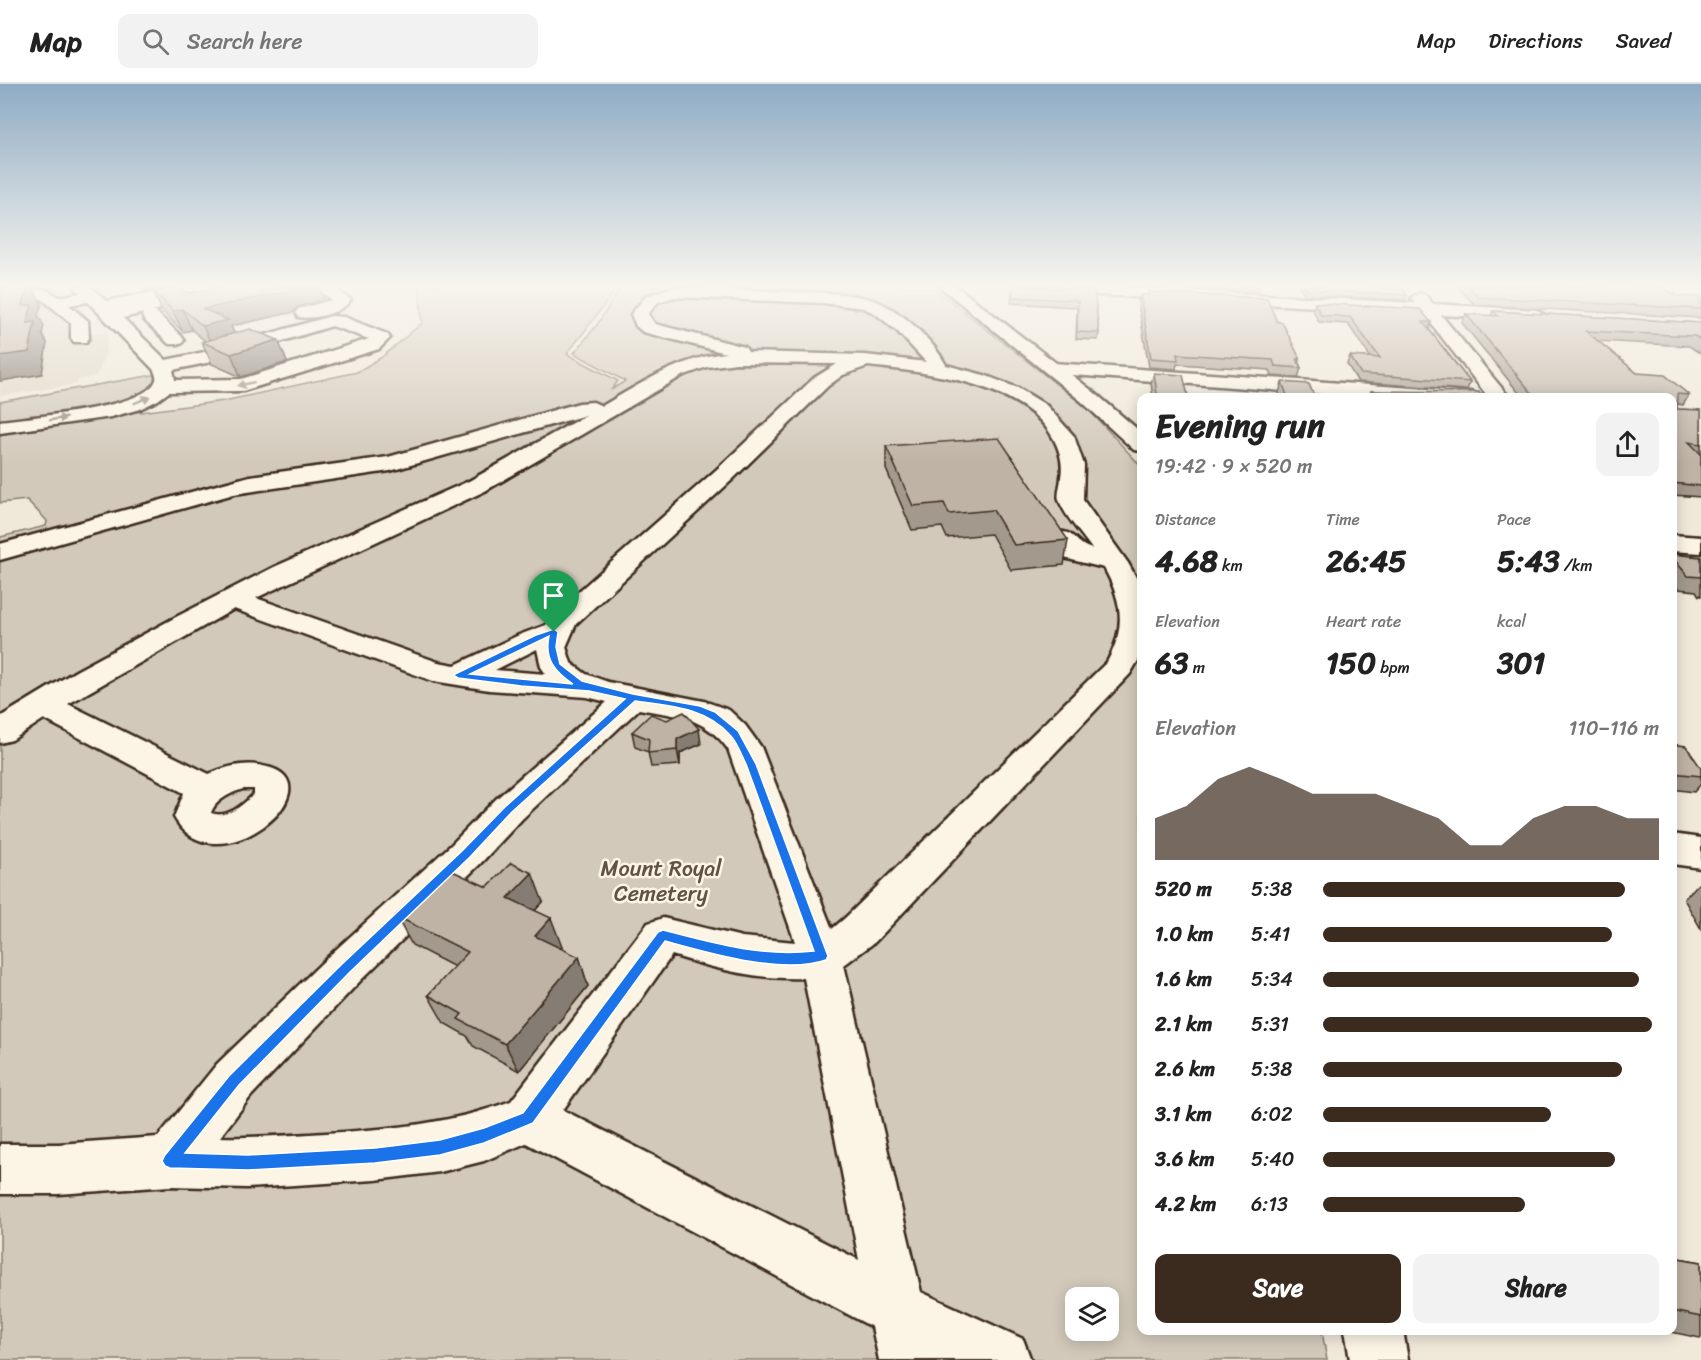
<!DOCTYPE html>
<meta charset="utf-8">
<style>
body{margin:0;font-family:Sriracha,sans-serif;background:#f2f2f2;color:#222;height:100vh;display:flex;flex-direction:column;font-size:22px;white-space:nowrap}
*{box-sizing:border-box;margin:0}
p{font-size:20px;color:#767676}
.icon{flex:none;width:33px;height:33px;fill:none;stroke:currentColor;stroke-width:2;stroke-linecap:round;stroke-linejoin:round}
.map{position:relative;flex:1;overflow:hidden}
.details{position:absolute;left:1137px;top:309px;width:540px;height:942px;display:flex;flex-direction:column;background:#fff;border-radius:12px;box-shadow:0 3px 15px #0003}
.details>*{flex:none}
.fabs{position:absolute;left:1065px;top:1203px;display:grid;gap:12px}
.fabs a{display:grid;place-items:center;width:54px;height:54px;border-radius:12px;background:#fff;box-shadow:0 3px 15px #0003;font-size:30px}
.pin{position:absolute;display:grid;place-items:center;width:51px;height:51px;color:#fff;margin:-62px -26px;border-radius:50% 50% 50% 0;rotate:-45deg;box-shadow:0 0 6px #0007}
.pin .icon{rotate:45deg}
.round{display:grid;place-items:center;flex:none;width:63px;height:63px;border-radius:12px;background:#f2f2f2}
.summary{display:flex;align-items:center;justify-content:space-between;height:102px;padding:0 18px}
h1{font-size:33px;font-weight:800;line-height:45px}
.metrics{display:grid;grid-template-columns:repeat(3,1fr);gap:9px;height:102px;padding:6px 18px}
.metrics div{display:grid;align-content:center}
.metrics b{font-size:30px;font-weight:800}
.metrics small{font-size:16px;font-weight:400}
.metrics p{font-size:16px}
.chart{height:168px;padding:12px 18px}
.chart p{display:flex;justify-content:space-between}
.chart svg{width:100%;height:108px;margin-top:6px;fill:#3b2a1e;opacity:.7}
.cta{display:flex;gap:12px;margin-top:auto;padding:12px 18px}
.cta a{flex:1;height:69px;border-radius:12px;background:#3b2a1e;color:#fff;font-size:24px;font-weight:800;line-height:69px;text-align:center}
.cta a+a{background:#f2f2f2;color:#222}
ul{padding:0 18px;list-style:none;font-size:20px}
li{display:grid;grid-template-columns:96px 72px 1fr;align-items:center;height:45px}
li i{height:15px;border-radius:8px;background:#3b2a1e}
header{display:flex;align-items:center;gap:36px;box-sizing:border-box;height:84px;padding:0 30px;background:#fff;border-bottom:2px solid #e0e0e0}
header strong{font-size:28px}
nav{display:flex;gap:33px;margin-inline-start:auto;font-size:21px}
.search{width:420px;height:54px;background:#f2f2f2;display:flex;align-items:center;gap:15px;box-sizing:border-box;padding:0 21px;border-radius:12px;color:#767676;font-size:22px}
.map>svg:first-child{display:block}
</style>
<header>
<strong>Map</strong>
<div class="search"><svg class="icon" aria-label="search" viewBox="0 0 24 24"><circle cx="10" cy="10" r="6"/><path d="M15 15l6 6"/></svg>Search here</div>
<nav><a>Map</a><a>Directions</a><a>Saved</a></nav>
</header>
<div class="map">
<svg width="1701" height="1276" viewBox="0 0 1701 1276">
<rect width="100%" height="100%" fill="#f0e9d9"/>
<filter id="ink" filterUnits="userSpaceOnUse"><feTurbulence type="fractalNoise" baseFrequency=".0167" numOctaves="2"/><feDisplacementMap in="SourceGraphic" scale="12" xChannelSelector="R" yChannelSelector="G"/><feConvolveMatrix kernelMatrix="1 2 1 2 8 2 1 2 1" color-interpolation-filters="sRGB"/></filter>
<g filter="url(#ink)">
<!-- built -->
<polygon fill="#e1d9c9" points="0,202 64,202 89,234 93,250 108,248 105,273 96,292 79,295 77,300 0,312"/>
<!-- green -->
<path fill="#d2c9ba" stroke="#867a6c" stroke-width="1.5" fill-rule="evenodd" d="M419 202H619L567 270 618 297 611 306 625 297 574 269 597 241 622 202H915L935 205 1088 325 1141 382 1142 1246 1322 1247 1327 1276H0V453L46 442 47 437 27 416 0 419V318L165 289 166 298 119 325 141 328 224 317 357 288 382 273 422 239ZM1076 1214H1108V1246H1076Z"/>
<g fill="none" stroke-linecap="round" stroke-linejoin="round">
<defs>
<g id="minor">
<path d="M74 202H90L106 217 185 202H223L228 208 226 211 152 227 156 228 181 252 184 256 181 260H169L144 236 142 232 143 229 123 234 166 276 209 267 331 232 344 233 387 250 390 254 379 265 243 307 169 308 158 316 140 325 111 333 0 349V337C29 333 142 325 155 298 158 293 155 289 153 285L88 218 69 221 88 237 89 254 86 258H74L71 254V239L42 215 0 221V211L45 205 59 213 80 209ZM332 242 369 255 241 295 175 296 173 286 220 276Z"/>
<path d="M313 202H331L351 216C341 229 314 236 298 233L296 229 298 225 332 216Z"/>
<polygon points="1019,202 1103,202 1415,219 1411,214 1419,209 1425,211 1433,220 1537,226 1545,231 1537,236 1441,231 1510,314 1489,314 1423,229 1027,207"/>
<path d="M673 203C713 205 753 206 793 208 819 209 851 208 876 217 902 227 933 256 946 281L984 291 1018 304 1046 321 1074 352 1084 381 1083 416 1128 479 1142 504V570L1130 590 875 858 844 881 921 1208 1023 1255 1031 1276H879L872 1243 526 1059 484 1077 440 1088 375 1096 247 1104 170 1102 58 1110H0V1060H58L158 1053 217 980 330 871 452 760 496 715 607 618 587 613 489 606 433 597 234 525 68 620 209 690C230 681 249 677 271 684 335 705 214 806 174 733L184 709 44 635 12 656 0 659V633L76 587 176 533 274 483 469 397 586 331 390 387 234 410 0 476V460L250 392 388 373 579 319 593 318 602 322C642 299 679 274 726 269L643 248 636 242 631 230 646 212ZM674 213 824 219 864 224 876 230 897 247 926 278 865 271 748 268 745 263 655 240 648 230 658 218ZM736 279 837 280 814 294 717 385 553 530 546 541 519 551 455 581 438 578 256 514 485 407 682 292 707 283ZM868 282C925 288 1032 299 1057 362 1061 372 1063 382 1061 393 1061 400 1057 409 1059 416 1065 433 1082 450 1092 465 1073 460 1075 443 1052 449L1048 454 1064 474 1104 484C1123 518 1126 544 1107 578L845 834 832 845 761 663 745 641 729 626 704 617 608 598 586 590 571 579 566 563 576 540 733 395 828 302 843 291ZM537 565 541 583 546 590 495 586ZM639 625C676 632 704 632 728 665L795 858 742 853 663 834 648 839 511 1017C451 1040 389 1045 326 1049 290 1051 255 1054 220 1053L251 1012 360 897 480 780 522 735ZM243 705H254V710C243 721 227 735 211 729 215 716 231 709 243 705ZM672 871C715 885 759 896 804 894L859 1176 563 1026Z"/>
<polygon points="1053,279 1470,308 1477,310 1480,314 1377,314 1046,289 1044,285 1046,281"/>
<polygon points="1672,451 1701,453 1701,469 1672,467"/>
<polygon points="1672,750 1701,754 1701,784 1672,780"/>
</g>
<g id="major">
<polygon points="939,202 956,202 1095,309 1142,349 1142,367 1134,366 1081,317"/>
<polygon points="1345,1246 1403,1246 1408,1276 1350,1276"/>
</g>
</defs>
<!-- minor casing -->
<use href="#minor" stroke="#3b2a1e" stroke-width="5"/>
<!-- major casing -->
<use href="#major" stroke="#3b2a1e" stroke-width="5"/>
<!-- minor -->
<use href="#minor" fill="#fcf5e5" fill-rule="evenodd"/>
<!-- major -->
<use href="#major" fill="#fcf5e5" fill-rule="evenodd"/>
</g>
<!-- wall -->
<g fill="#a39a8d" stroke="#3b2a1e" stroke-width="1.5">
<polygon points="224,202 319,202 324,216 297,223 294,228 231,242 234,249 278,256 287,278 241,293 212,280 202,258 205,257 192,246 183,248 162,227 153,207 183,207 190,209 225,202"/>
<polygon points="1013,202 1094,206 1099,249 1098,256 1076,255 1077,225 1074,223 1011,219"/>
<polygon points="1143,202 1259,202 1258,208"/>
<polygon points="1299,202 1400,202 1407,211 1405,216 1305,211"/>
<polygon points="1457,202 1661,202 1677,212 1701,213 1701,234 1475,221"/>
<polygon points="1148,208 1277,238 1300,275 1299,279 1301,284 1298,294 1272,292 1270,286 1177,280 1176,285 1149,283 1138,219 1140,211 1148,211"/>
<polygon points="1315,219 1431,238 1429,245 1470,298 1467,306 1358,298 1347,280 1350,272 1371,274 1348,240 1319,238 1313,226"/>
<polygon points="1493,227 1701,239 1701,270 1689,262 1598,257 1637,289 1689,311 1683,321 1677,320 1677,325 1701,326 1701,413 1672,411 1672,314 1523,314 1462,239 1466,230 1491,232"/>
<polygon points="1154,289 1188,312 1188,314 1153,314 1151,299"/>
<polygon points="1282,298 1315,314 1280,314 1279,309"/>
<polygon points="1371,307 1483,314 1369,314"/>
<polygon points="886,362 1068,456 1064,481 1011,486 991,450 947,454 942,443 912,446 886,385"/>
<polygon points="1672,470 1701,473 1701,512 1699,512 1696,507 1678,505 1672,498"/>
<polygon points="632,648 701,660 680,669 680,681 651,683 648,668 635,663"/>
<polygon points="1672,660 1701,684 1701,700 1694,708 1672,705"/>
<polygon points="1698,800 1701,801 1701,845 1684,815"/>
<polygon points="487,803 543,818 535,826 562,863 560,865 579,873 588,902 519,987 473,962 467,952 444,939 428,911 455,883 412,861 396,832"/>
<polygon points="1672,1173 1701,1178 1701,1253 1700,1254 1661,1246 1672,1246"/>
</g>
<!-- shaded-wall -->
<g fill="#857d73" stroke="#3b2a1e" stroke-width="1.5">
<polygon points="30,202 31,202 42,220 38,231 44,242 42,250 47,259 42,290 0,297 0,272 27,239 22,222"/>
<polygon points="142,202 175,202 145,207"/>
<polygon points="295,202 319,202 324,216 297,223 294,228 231,242 237,257 212,262 203,242 203,225"/>
<polygon points="182,225 192,246 183,248 173,227"/>
<polygon points="278,256 287,278 241,293 231,270"/>
<polygon points="699,645 701,660 680,669 680,681 677,666 677,655"/>
<polygon points="532,789 543,818 519,843 508,814"/>
<polygon points="551,834 562,863 546,881 535,852"/>
<polygon points="579,873 588,902 519,987 505,960"/>
</g>
<!-- building -->
<g fill="#beb3a4" stroke="#3b2a1e" stroke-width="1.5">
<polygon points="18,202 30,202 22,222 32,221 27,239 35,238 29,268 0,272 0,204"/>
<polygon points="180,202 183,207 190,209 228,202 295,202 290,203 286,208 203,225 228,236 203,242 182,225 173,227 153,207"/>
<polygon points="1013,202 1028,202 1094,206 1099,249 1077,248 1078,218 1075,216 1012,213"/>
<polygon points="1304,202 1400,202 1407,211 1307,206"/>
<polygon points="1468,202 1661,202 1677,212 1701,213 1701,225 1479,213"/>
<polygon points="1148,208 1267,214 1277,238 1282,238 1300,275 1297,275 1301,284 1275,282 1273,276 1177,270 1178,276 1151,274 1140,211 1149,211"/>
<polygon points="1315,219 1420,225 1431,238 1423,238 1470,298 1361,290 1350,272 1380,274 1350,233 1321,231"/>
<polygon points="1493,227 1701,239 1701,257 1695,252 1586,247 1637,289 1665,291 1689,311 1677,310 1677,325 1701,326 1701,360 1689,358 1701,370 1701,402 1672,399 1672,314 1536,314 1466,230 1498,232"/>
<polygon points="250,245 278,256 231,270 202,258"/>
<polygon points="1154,289 1183,291 1188,312 1181,312 1182,314 1162,314 1162,311 1157,310"/>
<polygon points="1282,298 1309,300 1315,314 1288,314"/>
<polygon points="1371,307 1479,308 1483,314 1375,314"/>
<polygon points="999,354 1068,456 1014,461 993,426 949,430 944,419 913,422 886,362"/>
<polygon points="1672,470 1701,473 1701,493 1688,492 1672,473"/>
<polygon points="684,628 699,645 677,655 677,666 648,669 649,655 632,648 651,630 667,636"/>
<polygon points="1672,660 1686,662 1701,684 1701,692 1672,689"/>
<polygon points="511,779 532,789 508,814 551,834 535,852 579,873 505,960 458,935 462,930 428,911 468,868 396,832 446,784 487,803"/>
<polygon points="1672,1173 1701,1178 1701,1233 1672,1227"/>
</g>
<!-- one-way arrows -->
<defs><path id="oneway-solid" d="M-6-.8H1V-3.2L6.5 0L1 3.2V.8H-6Z" transform="scale(1.5)"/></defs>
<g fill="#9c9082">
<use href="#oneway-solid" transform="translate(246 300) rotate(166)"/>
<use href="#oneway-solid" transform="translate(142 316) rotate(-23)"/>
<use href="#oneway-solid" transform="translate(58 335) rotate(-9)"/>
</g>
</g>
<!-- sky -->
<linearGradient id="sky" x2="0" y2="1"><stop stop-color="#8facc5"/><stop offset="0.53" stop-color="#f8f5ee"/><stop offset="1" stop-color="#f8f5ee" stop-opacity="0"/></linearGradient>
<rect width="1701" height="380" fill="url(#sky)"/>
<!-- route -->
<path fill="#1a73e8" stroke="#fff" stroke-width="1.5" fill-rule="evenodd" d="M554 545 558 548 556 563 560 580 582 597 633 610 700 622 715 628 738 647 756 680 828 872 826 876C782 891 709 869 665 857L533 1039 484 1059 440 1071 375 1079 248 1086 170 1084 165 1082 162 1077 165 1071 229 992 341 881 462 767 505 723 625 615 589 607 521 602 458 594 453 591 536 551ZM549 552C544 575 555 588 573 600L470 590ZM635 617C669 622 705 623 730 651 737 658 741 670 746 680L814 867C761 873 713 859 663 846L658 848 523 1029 484 1044 440 1056 375 1064 248 1071 185 1069 239 1001 350 888 470 773 512 728Z"/>
<g text-anchor="middle" stroke-width="5" stroke-linejoin="round" paint-order="stroke">
<!-- park labels -->
<g font-size="22" fill="#615245" stroke="#fcf5e5">
<text x="661" y="792">Mount Royal<tspan x="661" dy="25">Cemetery</tspan></text>
</g>
</g>
</svg>
<div class="fabs">
<a><svg class="icon" aria-label="layers" viewBox="0 0 24 24"><path d="M12 4l9 5-9 5-9-5zM3 14l9 5 9-5"/></svg></a>
</div>
<div class="pin" style="left:554px;top:548px;background:#1e9e55"><svg class="icon" aria-label="arrive" viewBox="0 0 24 24"><path d="M6 21V4h12l-3 4 3 4H6"/></svg></div>
<section class="details">
<div class="summary"><div><h1>Evening run</h1><p>19:42 · 9 × 520 m</p></div><a class="round"><svg class="icon" aria-label="share" viewBox="0 0 24 24"><path d="M12 15V3M7 8l5-5 5 5M5 13v7h14v-7"/></svg></a></div>
<div class="metrics">
<div><p>Distance</p><b>4.68<small> km</small></b></div>
<div><p>Time</p><b>26:45</b></div>
<div><p>Pace</p><b>5:43<small> /km</small></b></div>
</div>
<div class="metrics">
<div><p>Elevation</p><b>63<small> m</small></b></div>
<div><p>Heart rate</p><b>150<small> bpm</small></b></div>
<div><p>kcal</p><b>301</b></div>
</div>
<div class="chart"><p><span>Elevation</span>110–116 m</p>
<svg viewBox="0 0 160 44" preserveAspectRatio="none"><path d="M0 44V27L10 22L20 11L30 6L40 11L50 17L60 17L70 17L80 22L90 27L100 38L110 38L120 27L130 22L140 22L150 27L160 27V44z"/></svg>
</div>
<ul>
<li><b>520 m</b>5:38<i style="width:90%"></i></li>
<li><b>1.0 km</b>5:41<i style="width:86%"></i></li>
<li><b>1.6 km</b>5:34<i style="width:94%"></i></li>
<li><b>2.1 km</b>5:31<i style="width:98%"></i></li>
<li><b>2.6 km</b>5:38<i style="width:89%"></i></li>
<li><b>3.1 km</b>6:02<i style="width:68%"></i></li>
<li><b>3.6 km</b>5:40<i style="width:87%"></i></li>
<li><b>4.2 km</b>6:13<i style="width:60%"></i></li>
</ul>
<div class="cta"><a>Save</a><a>Share</a></div>
</section>
</div>
